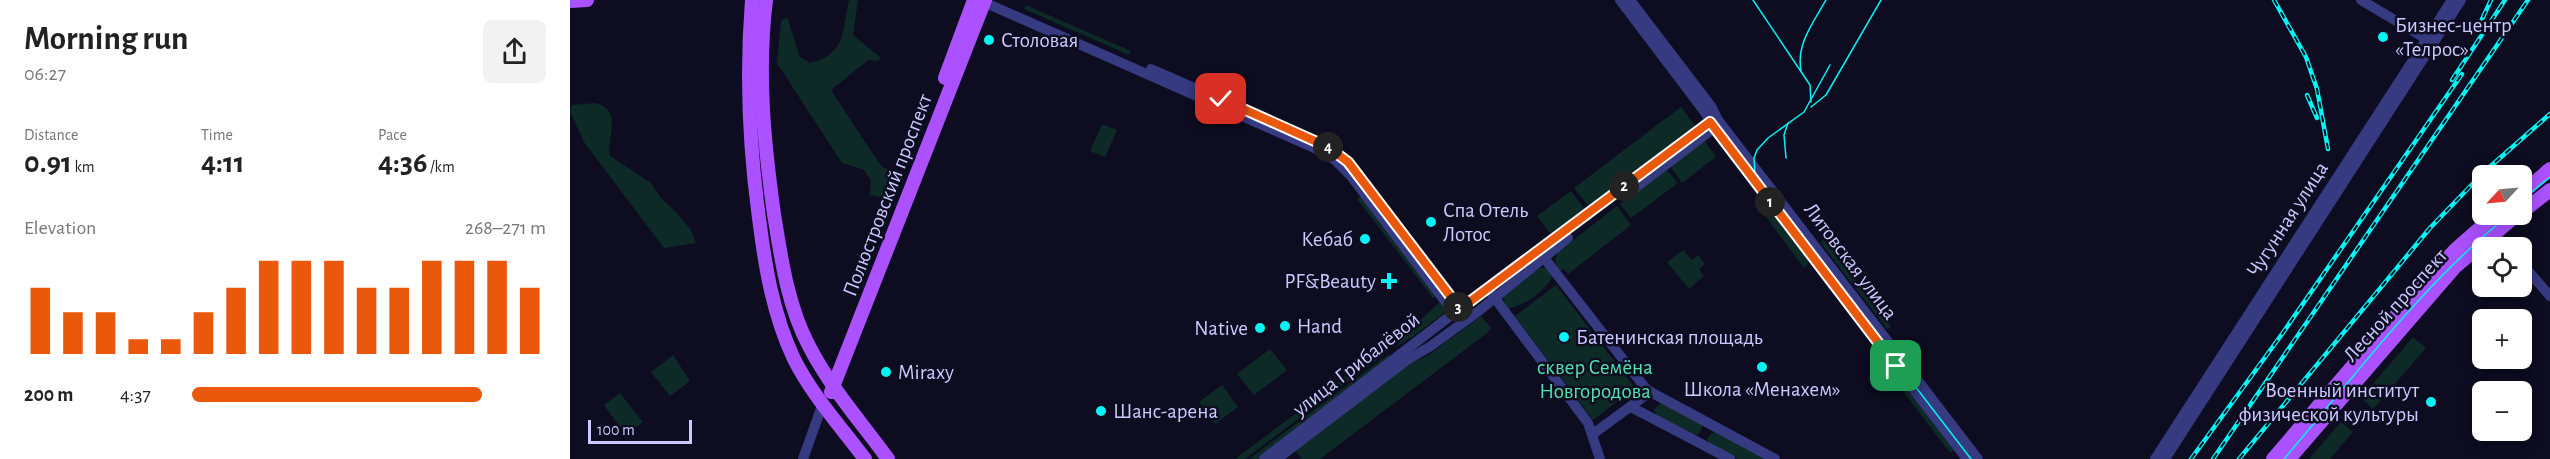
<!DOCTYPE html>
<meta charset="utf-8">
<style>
body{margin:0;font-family:"Alegreya Sans",sans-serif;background:#f2f2f2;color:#222;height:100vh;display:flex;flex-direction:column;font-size:22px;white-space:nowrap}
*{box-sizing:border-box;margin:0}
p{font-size:20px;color:#767676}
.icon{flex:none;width:33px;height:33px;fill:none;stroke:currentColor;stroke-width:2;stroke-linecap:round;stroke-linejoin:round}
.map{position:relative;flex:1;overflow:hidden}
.details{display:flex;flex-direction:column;background:#fff;width:570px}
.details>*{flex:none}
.needle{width:39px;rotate:244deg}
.buttons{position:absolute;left:1902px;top:165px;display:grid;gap:12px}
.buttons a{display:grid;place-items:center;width:60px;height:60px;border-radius:9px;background:#fff;box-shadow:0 3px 15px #0003;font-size:30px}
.scale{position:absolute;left:18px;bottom:15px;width:104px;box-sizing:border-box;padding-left:6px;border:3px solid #cbcaff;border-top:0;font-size:16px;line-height:21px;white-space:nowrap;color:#cbcaff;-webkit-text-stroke:4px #0d0c20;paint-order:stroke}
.pin{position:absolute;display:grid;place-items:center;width:51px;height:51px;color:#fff;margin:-26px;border-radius:12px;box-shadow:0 3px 9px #0006}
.km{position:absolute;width:30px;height:30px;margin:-15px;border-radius:50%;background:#222;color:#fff;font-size:16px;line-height:30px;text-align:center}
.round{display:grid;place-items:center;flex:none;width:63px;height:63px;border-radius:9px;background:#f2f2f2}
.head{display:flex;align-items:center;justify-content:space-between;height:102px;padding:0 24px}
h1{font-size:33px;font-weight:700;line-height:45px}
.metrics{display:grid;grid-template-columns:repeat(3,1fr);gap:9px;height:102px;padding:6px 24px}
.metrics div{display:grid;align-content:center}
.metrics b{font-size:30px;font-weight:700}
.metrics small{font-size:16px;font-weight:400}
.metrics p{font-size:16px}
.chart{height:168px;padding:12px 24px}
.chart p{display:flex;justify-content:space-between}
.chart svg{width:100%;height:108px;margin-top:6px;stroke:#ea580c;stroke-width:6}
ul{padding:0 24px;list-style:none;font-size:20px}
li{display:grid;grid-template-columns:96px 72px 1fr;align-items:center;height:45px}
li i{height:15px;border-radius:8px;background:#ea580c}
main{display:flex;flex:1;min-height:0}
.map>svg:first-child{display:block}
</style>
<main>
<section class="details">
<div class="head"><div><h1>Morning run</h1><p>06:27</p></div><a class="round"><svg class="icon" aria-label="share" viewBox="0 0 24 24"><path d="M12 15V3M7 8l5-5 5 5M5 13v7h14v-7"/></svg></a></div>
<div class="metrics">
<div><p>Distance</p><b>0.91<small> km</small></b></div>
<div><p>Time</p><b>4:11</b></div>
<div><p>Pace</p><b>4:36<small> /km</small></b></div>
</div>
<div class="chart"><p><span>Elevation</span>268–271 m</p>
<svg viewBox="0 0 160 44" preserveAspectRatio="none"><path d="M5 44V17M15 44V27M25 44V27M35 44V38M45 44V38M55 44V27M65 44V17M75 44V6M85 44V6M95 44V6M105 44V17M115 44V17M125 44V6M135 44V6M145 44V6M155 44V17"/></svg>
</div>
<ul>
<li><b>200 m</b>4:37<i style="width:82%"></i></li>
</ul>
</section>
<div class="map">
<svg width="1980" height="459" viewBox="0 0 1980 459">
<rect width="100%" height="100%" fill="#0d0c20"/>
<!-- green -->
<g fill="#0e2a26">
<path d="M279 0H288L283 35 311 58 307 61 298 60 261 90 307 160 312 167 322 171V181L314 198 300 195 301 181 294 170 272 163 207 63 211 21 217 17 230 57 240 63C276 55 272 31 279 0Z"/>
<polygon points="456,5 561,51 559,55 454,9"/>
<path d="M26 103C54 112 36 137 40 156L81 183 90 197 107 213 121 230 126 243 94 248 14 142 0 111 2 105Z"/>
<polygon points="1111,107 1126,127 1020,208 1004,188"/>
<polygon points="532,124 547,130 535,157 520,151"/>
<polygon points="1134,140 1146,157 1112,183 1100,166"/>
<polygon points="1096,169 1108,183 1061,218 1050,204"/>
<polygon points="1001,191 1016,211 982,236 967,216"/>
<polygon points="792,195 867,295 863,298 787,199"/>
<polygon points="1191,197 1238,259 1238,264 1234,268 1185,202"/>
<polygon points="1047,206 1061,225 998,274 994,269 989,271 985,261 988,252"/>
<polygon points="1254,239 1321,327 1317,329 1250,242"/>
<polygon points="1113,250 1122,260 1128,255 1135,264 1129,269 1134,276 1119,289 1097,262"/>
<path d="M975 267 983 275C975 292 955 305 937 309L933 297 968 269Z"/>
<polygon points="986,285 1065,388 1023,420 945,316"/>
<path d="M871 301 875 308 873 314 842 337 826 347C839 329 856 315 871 301Z"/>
<polygon points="911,316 921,328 917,333 750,459 732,459 725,450 839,364 859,355"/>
<polygon points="1843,337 1856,348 1803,409 1791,398"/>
<polygon points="700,349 717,370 684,395 667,374"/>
<polygon points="807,353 815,354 675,459 665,459"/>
<polygon points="819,354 819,360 688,459 679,459"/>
<polygon points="103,355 120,381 100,396 81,372"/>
<polygon points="1324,371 1384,450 1380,453 1320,374"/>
<polygon points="652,385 668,407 645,424 629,402"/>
<polygon points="50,393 73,422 56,435 34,405"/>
<polygon points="1091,402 1133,425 1129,434 1124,435 1087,416 1084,410"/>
<polygon points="1771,422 1783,432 1760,459 1739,459"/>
<polygon points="1145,431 1198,459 1168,459 1139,444 1137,438"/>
</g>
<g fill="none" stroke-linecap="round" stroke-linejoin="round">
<!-- minor -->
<g stroke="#353a81" stroke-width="10">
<polyline points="409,0 742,147 765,160 781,176 884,313 895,321"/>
<polyline points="1050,0 1134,111 1160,150 1397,459"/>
<polyline points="1060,0 1141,106 1148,120 1408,459"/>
<polyline points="1791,0 1863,43"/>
<polyline points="581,69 643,96"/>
<polyline points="735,136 758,147 775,160"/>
<polyline points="1061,191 1144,128 1147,123"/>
<polyline points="1920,228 1937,248"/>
<polyline points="971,254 1077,390 1205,459"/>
<polyline points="1952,264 1980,296"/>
<polyline points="921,293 1018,423 1030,459"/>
<polyline points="1061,407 1160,459"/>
<polyline points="1023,434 1080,392"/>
<polyline points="233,459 253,403"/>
<polyline points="694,459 884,313 1140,122 1144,121"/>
<polyline points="707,459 837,360 861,346 910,310 998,238"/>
<polyline points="1585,459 1882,0"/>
<polyline points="1595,459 1891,0"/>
</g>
<!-- major -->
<g stroke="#ab51ff" stroke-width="14">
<path d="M182 0C176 74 179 145 189 218 195 266 203 315 224 359 242 395 271 427 295 459"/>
<path d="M196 0C187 72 194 142 204 214 211 258 218 307 239 346 260 387 291 422 318 459"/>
<polyline points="0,1 17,0"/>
<polyline points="375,78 404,0"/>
<polyline points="1952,193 1980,169"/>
<polyline points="1952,212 1980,190"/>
<polyline points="261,392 415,0"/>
<polyline points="1703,459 1859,277 1886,249 1926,214"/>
<polyline points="1719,459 1885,267 1948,214"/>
</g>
<!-- tram -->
<g stroke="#00f5f4" stroke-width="1.5">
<polyline points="1183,0 1240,85 1241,102"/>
<polyline points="1260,65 1234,112 1198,138 1187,150 1184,158 1185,174 1216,218 1401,459"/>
<path d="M1231 71C1226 44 1243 23 1256 0"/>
<polyline points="1241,107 1256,95 1311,0"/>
<polyline points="1216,158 1214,135 1218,123"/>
<polyline points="1952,200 1980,177"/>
<path d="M1714 459C1786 375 1853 283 1940 214"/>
</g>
<defs>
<g id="rail">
<polyline points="1704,0 1736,57 1747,89 1758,149"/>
<polyline points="1907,30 1921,0"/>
<polyline points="1882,80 1935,0"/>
<polyline points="1737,95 1747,118"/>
<polyline points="1621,459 1712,334 1892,74"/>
<polyline points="1643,459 1958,0"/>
<polyline points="1669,459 1860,228 1914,172 1980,114"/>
</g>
</defs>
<!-- rail casing -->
<use href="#rail" stroke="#00f5f4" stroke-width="4.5"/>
<!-- rail -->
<use href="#rail" stroke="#0d0c20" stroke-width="2" stroke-dasharray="7" stroke-linecap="butt"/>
</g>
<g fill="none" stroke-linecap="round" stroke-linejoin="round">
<defs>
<polyline id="route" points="651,99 758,147 778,162 890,309 1140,122 1326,366"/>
</defs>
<!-- route casing -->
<use href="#route" stroke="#fff" stroke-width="12"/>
<!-- route -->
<use href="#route" stroke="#ea580c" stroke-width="8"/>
</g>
<!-- markers -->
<g fill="#00f5f4" stroke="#0d0c20" stroke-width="2">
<circle cx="1813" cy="37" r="6"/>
<circle cx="419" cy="40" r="6"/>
<circle cx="861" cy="222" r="6"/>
<circle cx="795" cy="239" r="6"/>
<path d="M816 272h6v6h6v6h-6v6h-6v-6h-6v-6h6z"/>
<circle cx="715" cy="326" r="6"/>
<circle cx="690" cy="328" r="6"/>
<circle cx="994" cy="337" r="6"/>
<circle cx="1192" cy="367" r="6"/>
<circle cx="316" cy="372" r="6"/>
<circle cx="1861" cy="402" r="6"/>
<circle cx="531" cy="411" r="6"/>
</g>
<g text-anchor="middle" stroke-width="5" stroke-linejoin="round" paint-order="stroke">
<!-- poi labels -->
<g font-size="21" fill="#cbcaff" stroke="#0d0c20" text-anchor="start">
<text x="1825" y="32">Бизнес-центр<tspan x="1825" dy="24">«Телрос»</tspan></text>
<text x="431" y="47">Столовая</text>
<text x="873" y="217">Спа Отель<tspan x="873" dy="24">Лотос</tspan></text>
<text x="783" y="246" text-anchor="end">Кебаб</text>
<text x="806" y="288" text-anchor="end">PF&amp;Beauty</text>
<text x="727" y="333">Hand</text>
<text x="678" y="335" text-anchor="end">Native</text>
<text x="1006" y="344">Батенинская площадь</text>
<text x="328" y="379">Miraxy</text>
<text x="1192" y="396" text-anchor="middle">Школа «Менахем»</text>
<text x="1849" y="397" text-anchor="end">Военный институт<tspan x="1849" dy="24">физической культуры</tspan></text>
<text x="543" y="418">Шанс-арена</text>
</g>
<!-- street labels -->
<g font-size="21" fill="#cbcaff" stroke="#0d0c20">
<text transform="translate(317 195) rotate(-69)" y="7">Полюстровский проспект</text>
<text transform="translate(1717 219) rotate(-57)" y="7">Чугунная улица</text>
<text transform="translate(1281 261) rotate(53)" y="7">Литовская улица</text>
<text transform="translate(1825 305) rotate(-48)" y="7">Лесной проспект</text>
<text transform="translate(786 364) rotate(-38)" y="7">улица Грибалёвой</text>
</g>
<!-- park labels -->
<g font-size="21" fill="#52e3af" stroke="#0d0c20">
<text x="1025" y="374">сквер Семёна<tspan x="1025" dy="24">Новгородова</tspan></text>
</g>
</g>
</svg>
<div class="buttons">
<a><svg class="needle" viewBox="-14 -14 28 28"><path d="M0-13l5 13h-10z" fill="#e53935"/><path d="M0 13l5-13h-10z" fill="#767676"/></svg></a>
<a><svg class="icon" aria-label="locate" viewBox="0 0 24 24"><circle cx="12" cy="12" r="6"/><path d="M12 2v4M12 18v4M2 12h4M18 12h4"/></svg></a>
<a>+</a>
<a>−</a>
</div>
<div class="scale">100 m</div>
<div class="pin" style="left:1326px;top:366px;background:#1e9e55"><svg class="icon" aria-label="arrive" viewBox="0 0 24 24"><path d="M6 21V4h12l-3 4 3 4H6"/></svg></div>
<div class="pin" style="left:651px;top:99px;background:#d93025"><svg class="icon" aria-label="check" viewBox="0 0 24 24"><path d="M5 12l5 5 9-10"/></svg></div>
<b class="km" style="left:1200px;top:202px">1</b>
<b class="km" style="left:1054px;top:186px">2</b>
<b class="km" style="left:888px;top:307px">3</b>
<b class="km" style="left:758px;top:147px">4</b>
</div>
</main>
